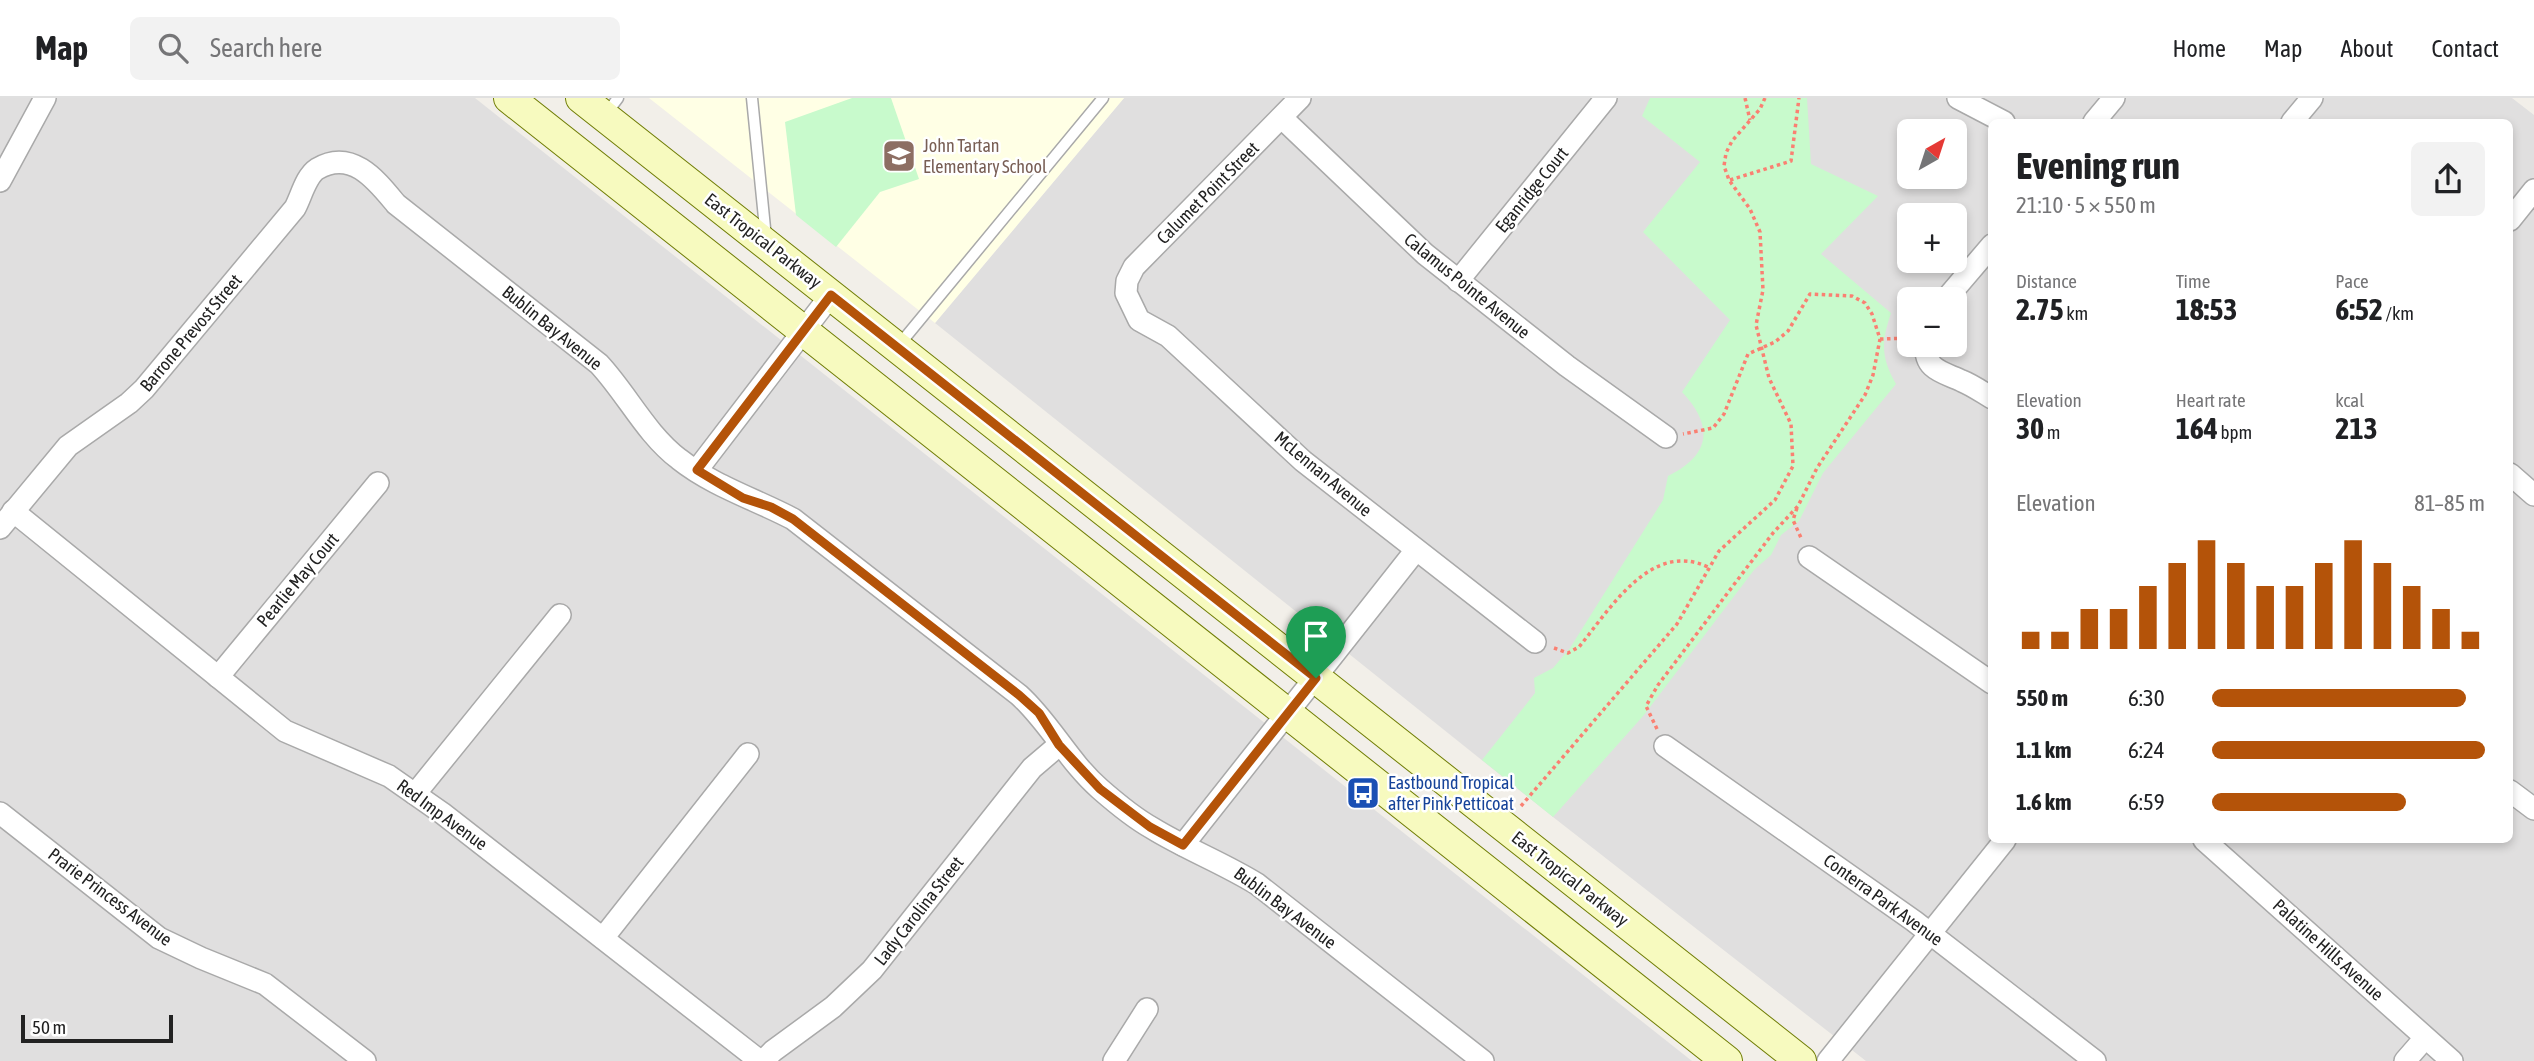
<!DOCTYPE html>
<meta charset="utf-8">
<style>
body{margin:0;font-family:"Asap Condensed",sans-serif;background:#f2f2f2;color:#202124;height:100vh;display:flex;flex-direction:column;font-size:26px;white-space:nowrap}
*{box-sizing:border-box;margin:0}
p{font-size:23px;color:#757577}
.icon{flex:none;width:38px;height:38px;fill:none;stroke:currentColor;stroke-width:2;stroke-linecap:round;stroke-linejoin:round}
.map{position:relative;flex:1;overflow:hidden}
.details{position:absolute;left:1988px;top:21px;width:525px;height:724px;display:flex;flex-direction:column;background:#fff;border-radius:10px;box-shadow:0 4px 10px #0003}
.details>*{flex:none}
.needle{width:46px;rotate:39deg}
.buttons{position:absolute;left:1897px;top:21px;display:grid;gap:14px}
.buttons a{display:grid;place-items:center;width:70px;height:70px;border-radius:10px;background:#fff;box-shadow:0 4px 10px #0003;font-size:35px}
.scale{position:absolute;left:21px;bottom:18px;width:152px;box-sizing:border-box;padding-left:7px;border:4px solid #222;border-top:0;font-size:19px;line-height:24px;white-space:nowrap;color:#222;-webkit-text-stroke:5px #fff;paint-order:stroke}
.pin{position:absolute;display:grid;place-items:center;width:60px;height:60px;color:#fff;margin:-72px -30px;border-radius:50% 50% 50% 0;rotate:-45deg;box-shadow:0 0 7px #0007}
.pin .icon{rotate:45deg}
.round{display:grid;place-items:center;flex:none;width:74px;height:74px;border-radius:10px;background:#f2f2f2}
.summary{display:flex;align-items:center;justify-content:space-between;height:119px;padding:0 28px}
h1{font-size:38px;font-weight:700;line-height:52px}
.metrics{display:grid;grid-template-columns:repeat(3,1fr);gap:10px;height:119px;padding:7px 28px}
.metrics div{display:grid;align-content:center}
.metrics b{font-size:30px;font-weight:700}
.metrics small{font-size:19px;font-weight:400}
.metrics p{font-size:19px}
.chart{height:196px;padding:14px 28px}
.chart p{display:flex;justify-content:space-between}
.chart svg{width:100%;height:126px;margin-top:7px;stroke:#b45309;stroke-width:6}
ul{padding:0 28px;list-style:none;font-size:23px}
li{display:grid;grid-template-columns:112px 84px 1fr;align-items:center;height:52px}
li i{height:18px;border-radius:9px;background:#b45309}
header{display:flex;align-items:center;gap:42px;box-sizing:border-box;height:98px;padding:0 35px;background:#fff;border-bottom:2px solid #e0e0e0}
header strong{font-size:33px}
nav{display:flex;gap:38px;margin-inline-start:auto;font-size:24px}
.search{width:490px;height:63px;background:#f2f2f2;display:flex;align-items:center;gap:18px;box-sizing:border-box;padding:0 24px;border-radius:10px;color:#757577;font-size:26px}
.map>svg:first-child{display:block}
</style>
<header>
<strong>Map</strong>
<div class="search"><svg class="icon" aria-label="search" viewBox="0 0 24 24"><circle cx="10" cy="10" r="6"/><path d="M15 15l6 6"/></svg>Search here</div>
<nav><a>Home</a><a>Map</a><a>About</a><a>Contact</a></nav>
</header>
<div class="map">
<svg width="2534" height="963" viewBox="0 0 2534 963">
<rect width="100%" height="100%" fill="#f2efe9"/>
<!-- residential -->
<g fill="#e0dfdf" fill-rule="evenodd">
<polygon points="0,0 475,0 1692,963 0,963"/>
<path d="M1124 0H2512L2534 17V963H1866L1553 719 935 225ZM1992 24H2510V742H1992ZM1909 33H1955V79H1909ZM1909 117H1955V163H1909ZM1909 201H1955V247H1909Z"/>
</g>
<!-- education -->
<polygon fill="#ffffe5" points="649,0 1124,0 935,225"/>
<!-- park -->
<g fill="#c8facc">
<polygon points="852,0 891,0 919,81 880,94 836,149 796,117 785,24"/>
<path d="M1650 0H1807L1811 66 1878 98 1821 156 1891 215C1881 245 1881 259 1896 286L1823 375 1799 423 1781 437 1771 457 1754 472 1644 617 1553 719 1482 662 1535 595 1534 580 1553 570 1570 550 1663 402 1668 378C1711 357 1714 328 1682 294L1730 222 1643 134 1700 64 1642 18Z"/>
</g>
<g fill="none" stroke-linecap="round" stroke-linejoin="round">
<defs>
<g id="service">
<polyline points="752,0 766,140"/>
<polyline points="606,16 618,0"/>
<polyline points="899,247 1103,0"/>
</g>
<g id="minor">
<polyline points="1300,0 1134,169 1127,183 1126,195 1139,222 1168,238 1303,363 1535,544"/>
<polyline points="1958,0 2004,24"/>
<polyline points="1282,20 1425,156 1567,268 1666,339"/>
<polyline points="2094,24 2114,0"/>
<polyline points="2292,24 2312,0"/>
<polyline points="0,83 45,0"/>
<polyline points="2510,122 2534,92"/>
<polyline points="1458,183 1606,0"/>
<polyline points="1946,201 1992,147"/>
<path d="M1926 247C1924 272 1943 274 1962 283 1972 287 1982 294 1992 300"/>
<polyline points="697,372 831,197"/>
<polyline points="2510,376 2534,397"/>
<polyline points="13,413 285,633 389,678 442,715 760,963"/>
<path d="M0 430 68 348 129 305 144 291 295 110C301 99 306 78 317 71 352 50 377 83 396 106L599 266C627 296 646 336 679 361 713 388 755 401 793 421L1019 597C1050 625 1068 663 1100 691 1116 705 1134 720 1152 730 1186 751 1223 765 1257 786L1483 963"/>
<polyline points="1809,459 1992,585"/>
<polyline points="218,579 378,385"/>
<polyline points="1665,648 1914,823 2095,963"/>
<polyline points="2510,693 2534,711"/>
<polyline points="415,696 560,517"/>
<polyline points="0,715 159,840 201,860 265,886 365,963"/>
<polyline points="2204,742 2452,963"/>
<polyline points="1183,747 1416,452"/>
<polyline points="603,840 748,656"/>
<polyline points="763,963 773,953 833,909 872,872 1032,670 1059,647"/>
<polyline points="1114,963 1147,911"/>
<polyline points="1828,963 2005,742"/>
<polyline points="2405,963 2425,940"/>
</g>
<g id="secondary">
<polyline points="509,0 1727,963"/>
<polyline points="581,0 1801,963"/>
</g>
</defs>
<!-- service casing -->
<use href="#service" stroke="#a9a9a9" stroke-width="13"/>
<!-- minor casing -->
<use href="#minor" stroke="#a9a9a9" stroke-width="24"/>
<!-- secondary casing -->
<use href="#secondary" stroke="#707d05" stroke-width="32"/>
<!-- path -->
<g stroke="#fa8072" stroke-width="3.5" stroke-dasharray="3.5 3.5" stroke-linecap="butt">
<polyline points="1745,0 1750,22"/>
<polyline points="1730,82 1791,63 1799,0"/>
<polyline points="1880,241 1909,240"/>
<polyline points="1797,410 1793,422 1802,442"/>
<path d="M1554 550 1568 555 1579 549C1610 511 1651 442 1708 469"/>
<polyline points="1657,631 1646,608 1658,587 1773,435 1798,408 1817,370 1865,297 1873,277 1880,241 1872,216 1865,205 1852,198 1810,196 1788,233 1775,244 1748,256 1724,316 1713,330 1683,336"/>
<polyline points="1521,708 1677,526 1719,453 1775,402 1793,368 1791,326 1769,280 1756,227 1763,192 1760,134 1750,111 1729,82 1724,68 1726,55 1732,43 1760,11 1765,0"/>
</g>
<!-- service -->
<use href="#service" stroke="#fff" stroke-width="10"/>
<!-- minor -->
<use href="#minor" stroke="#fff" stroke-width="21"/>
<!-- secondary -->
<use href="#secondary" stroke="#f7fabf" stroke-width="30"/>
</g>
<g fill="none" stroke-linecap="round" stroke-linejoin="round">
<defs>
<polygon id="route" points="831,197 1316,580 1183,747 1150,729 1100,691 1059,647 1039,615 1019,597 793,421 771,409 743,400 697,372"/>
</defs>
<!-- route casing -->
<use href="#route" stroke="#fff" stroke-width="14"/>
<!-- route -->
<use href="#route" stroke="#b45309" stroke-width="9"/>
</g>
<!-- icons -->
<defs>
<symbol id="school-square" viewBox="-11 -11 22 22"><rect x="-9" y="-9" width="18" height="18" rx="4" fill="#8d6e63" stroke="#fff"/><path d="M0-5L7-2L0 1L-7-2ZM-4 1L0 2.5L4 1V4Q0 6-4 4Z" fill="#fff"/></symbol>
<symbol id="bus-square" viewBox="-11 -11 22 22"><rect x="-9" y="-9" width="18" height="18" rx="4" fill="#1a4fb4" stroke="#fff"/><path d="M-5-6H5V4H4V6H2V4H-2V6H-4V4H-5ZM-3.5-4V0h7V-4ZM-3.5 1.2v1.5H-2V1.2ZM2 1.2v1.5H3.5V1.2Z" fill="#fff"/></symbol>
</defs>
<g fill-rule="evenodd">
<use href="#school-square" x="880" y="39" width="38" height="38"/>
<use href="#bus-square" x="1344" y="676" width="38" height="38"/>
</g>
<g text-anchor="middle" stroke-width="5" stroke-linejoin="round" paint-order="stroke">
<!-- education labels -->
<g font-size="18" fill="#785e54" stroke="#fff" text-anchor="start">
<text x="923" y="54">John Tartan<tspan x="923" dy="21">Elementary School</tspan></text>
</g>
<!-- street labels -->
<g font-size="18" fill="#222" stroke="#fff">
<text transform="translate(1532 92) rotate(-51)" y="6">Eganridge Court</text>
<text transform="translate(1208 95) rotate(-45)" y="6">Calumet Point Street</text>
<text transform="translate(763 143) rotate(38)" y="6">East Tropical Parkway</text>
<text transform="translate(1467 188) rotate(39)" y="6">Calamus Pointe Avenue</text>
<text transform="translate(552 230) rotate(39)" y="6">Bublin Bay Avenue</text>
<text transform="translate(191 235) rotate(-50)" y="6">Barrone Prevost Street</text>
<text transform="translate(1323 376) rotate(40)" y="6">McLennan Avenue</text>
<text transform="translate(298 482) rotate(-50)" y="6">Pearlie May Court</text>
<text transform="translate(442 717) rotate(36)" y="6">Red Imp Avenue</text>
<text transform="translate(1570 781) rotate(38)" y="6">East Tropical Parkway</text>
<text transform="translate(110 799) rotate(37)" y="6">Prarie Princess Avenue</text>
<text transform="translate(1883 802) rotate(36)" y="6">Conterra Park Avenue</text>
<text transform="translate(1285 810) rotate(37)" y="6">Bublin Bay Avenue</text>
<text transform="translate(919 813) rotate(-52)" y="6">Lady Carolina Street</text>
<text transform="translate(2328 852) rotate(42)" y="6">Palatine Hills Avenue</text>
</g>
<!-- transit labels -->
<g font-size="18" fill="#164399" stroke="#fff" text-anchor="start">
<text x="1388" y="691">Eastbound Tropical<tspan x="1388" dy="21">after Pink Petticoat</tspan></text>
</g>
</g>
</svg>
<div class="buttons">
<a><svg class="needle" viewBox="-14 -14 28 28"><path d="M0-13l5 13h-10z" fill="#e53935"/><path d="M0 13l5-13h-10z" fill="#757577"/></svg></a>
<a>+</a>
<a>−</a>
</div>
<div class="scale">50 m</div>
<div class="pin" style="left:1316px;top:580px;background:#1e9e55"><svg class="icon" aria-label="arrive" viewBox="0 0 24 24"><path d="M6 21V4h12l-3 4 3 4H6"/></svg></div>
<section class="details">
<div class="summary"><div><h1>Evening run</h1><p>21:10 · 5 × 550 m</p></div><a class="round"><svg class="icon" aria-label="share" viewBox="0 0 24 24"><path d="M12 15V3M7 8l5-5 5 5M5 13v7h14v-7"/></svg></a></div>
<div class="metrics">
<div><p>Distance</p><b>2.75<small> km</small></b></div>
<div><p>Time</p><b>18:53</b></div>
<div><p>Pace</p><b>6:52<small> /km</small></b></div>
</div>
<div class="metrics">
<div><p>Elevation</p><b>30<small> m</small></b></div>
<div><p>Heart rate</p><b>164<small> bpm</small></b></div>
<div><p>kcal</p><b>213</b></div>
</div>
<div class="chart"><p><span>Elevation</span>81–85 m</p>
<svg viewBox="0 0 160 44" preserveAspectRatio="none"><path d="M5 44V38M15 44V38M25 44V30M35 44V30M45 44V22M55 44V14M65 44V6M75 44V14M85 44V22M95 44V22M105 44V14M115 44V6M125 44V14M135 44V22M145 44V30M155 44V38"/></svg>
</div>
<ul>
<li><b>550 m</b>6:30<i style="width:93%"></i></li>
<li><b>1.1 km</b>6:24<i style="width:100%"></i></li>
<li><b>1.6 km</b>6:59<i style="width:71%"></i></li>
</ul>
</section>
</div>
